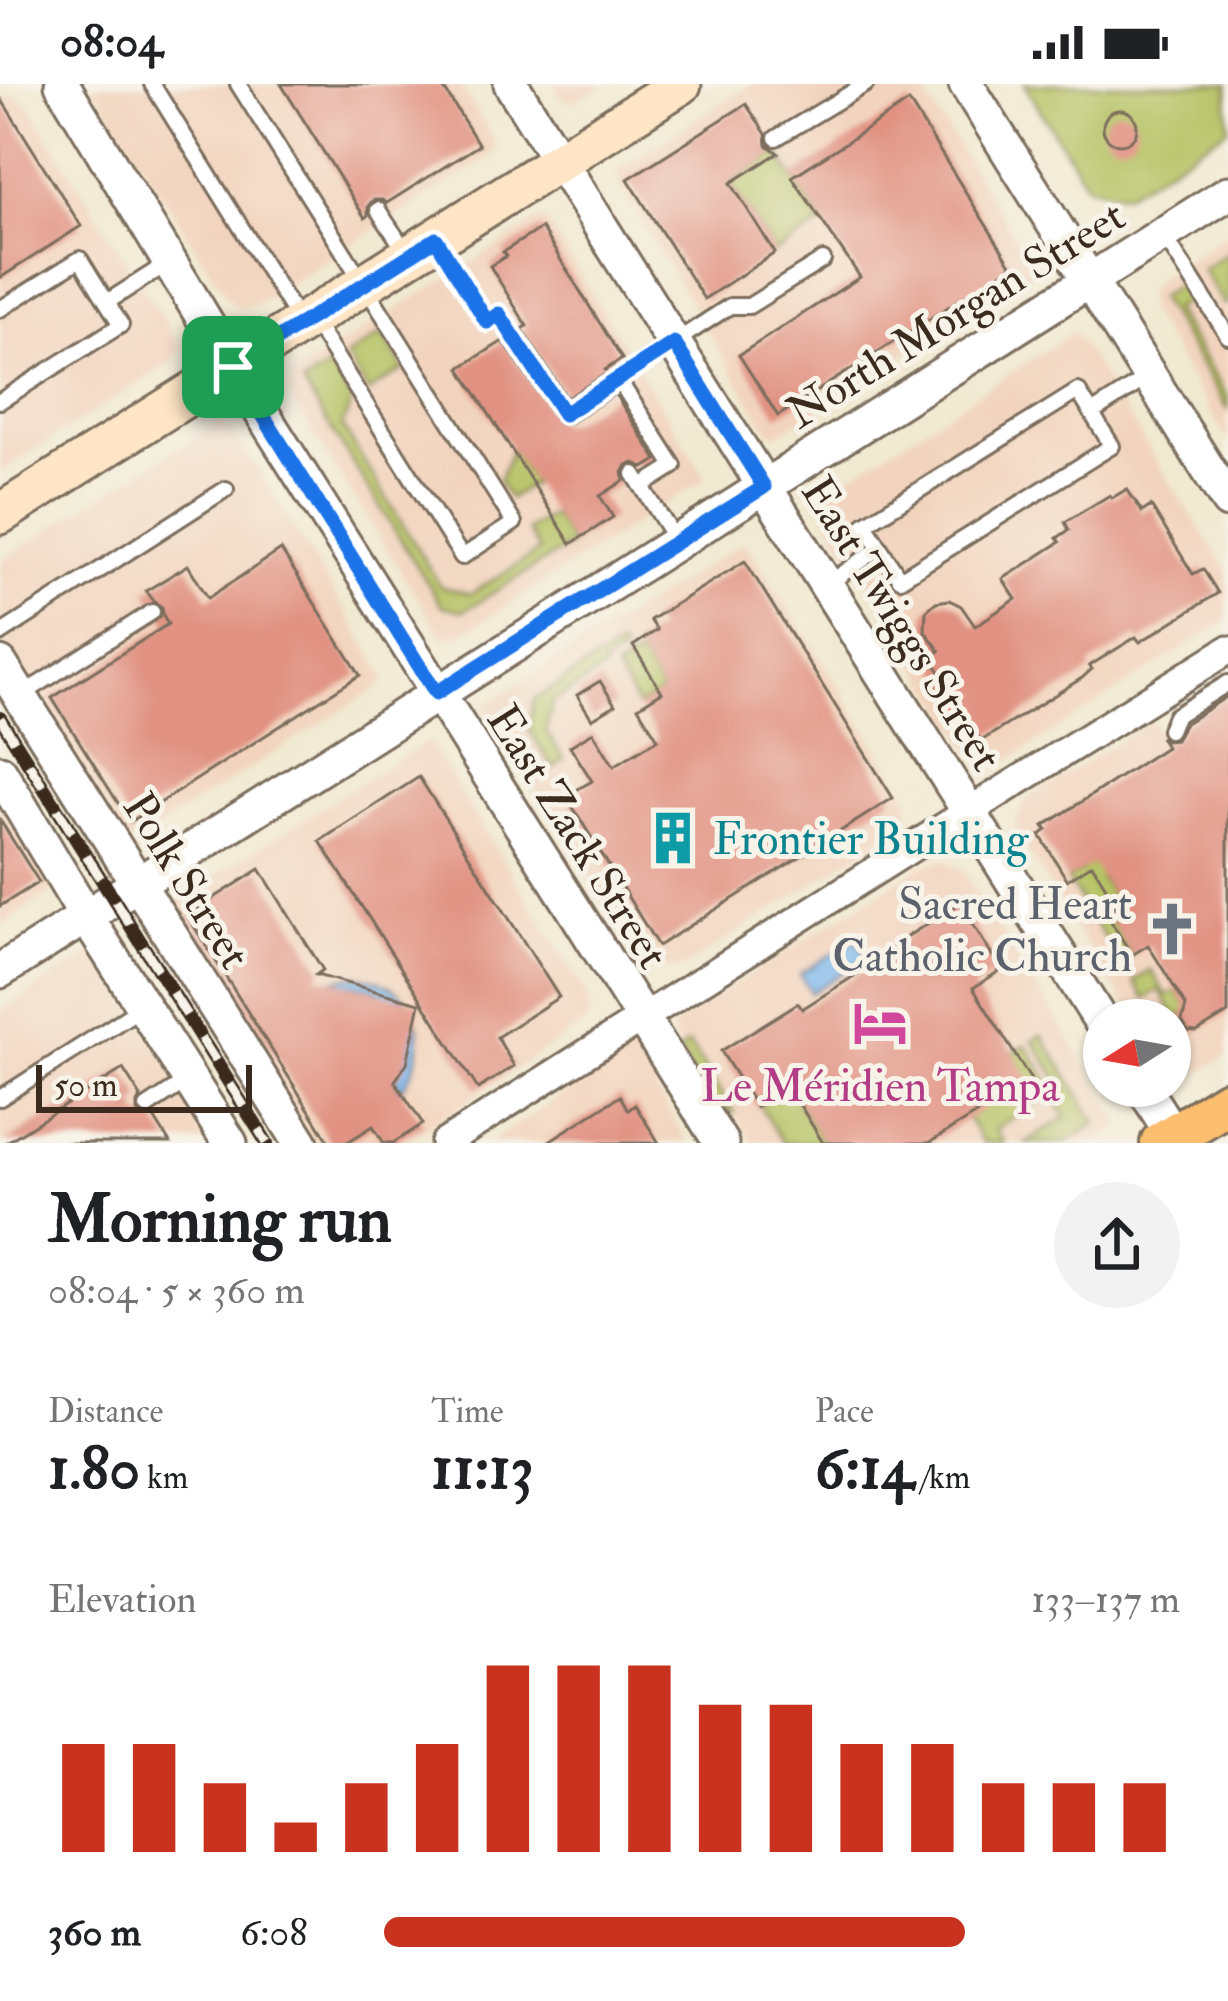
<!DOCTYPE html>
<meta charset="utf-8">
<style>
body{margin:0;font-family:"IM FELL Double Pica",serif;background:#f2f2f2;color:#202124;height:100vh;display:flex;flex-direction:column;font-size:45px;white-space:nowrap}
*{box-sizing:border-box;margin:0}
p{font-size:39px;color:#757577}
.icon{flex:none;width:66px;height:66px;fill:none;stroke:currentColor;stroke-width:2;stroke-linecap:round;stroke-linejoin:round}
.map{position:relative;height:1059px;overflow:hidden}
.sheet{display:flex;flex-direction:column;background:#fff;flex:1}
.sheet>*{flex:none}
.needle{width:78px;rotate:259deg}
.fabs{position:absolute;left:1083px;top:915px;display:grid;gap:24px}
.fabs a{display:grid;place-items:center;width:108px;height:108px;border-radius:50%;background:#fff;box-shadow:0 3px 9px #0004;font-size:60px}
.scale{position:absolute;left:36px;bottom:30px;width:216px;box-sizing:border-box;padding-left:12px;border:6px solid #3b2a1e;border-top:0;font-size:33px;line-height:42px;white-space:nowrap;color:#3b2a1e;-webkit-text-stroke:9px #f7f3e8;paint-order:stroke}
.pin{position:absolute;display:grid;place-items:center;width:102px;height:102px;color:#fff;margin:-51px;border-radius:24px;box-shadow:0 6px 18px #0006}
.round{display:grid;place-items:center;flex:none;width:126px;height:126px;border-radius:63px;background:#f2f2f2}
.summary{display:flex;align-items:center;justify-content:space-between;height:204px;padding:0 48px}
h1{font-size:66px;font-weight:800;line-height:90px}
.metrics{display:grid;grid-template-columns:repeat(3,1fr);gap:18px;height:204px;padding:12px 48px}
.metrics div{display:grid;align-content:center}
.metrics b{font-size:60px;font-weight:800}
.metrics small{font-size:33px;font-weight:400}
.metrics p{font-size:33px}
.chart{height:336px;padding:24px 48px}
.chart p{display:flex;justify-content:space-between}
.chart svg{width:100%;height:216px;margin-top:12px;stroke:#c8321e;stroke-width:6}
ul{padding:0 48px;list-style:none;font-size:39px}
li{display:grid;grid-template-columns:192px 144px 1fr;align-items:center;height:90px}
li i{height:30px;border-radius:15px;background:#c8321e}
.status{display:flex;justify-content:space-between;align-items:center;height:84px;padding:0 60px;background:#fff;direction:ltr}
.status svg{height:33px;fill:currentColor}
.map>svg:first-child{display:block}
</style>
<div class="status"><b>08:04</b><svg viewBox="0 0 49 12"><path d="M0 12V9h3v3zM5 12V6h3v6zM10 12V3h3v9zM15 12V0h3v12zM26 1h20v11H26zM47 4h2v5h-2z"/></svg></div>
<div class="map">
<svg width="1228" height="1059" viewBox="0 0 1228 1059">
<rect width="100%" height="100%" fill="#f7f3e8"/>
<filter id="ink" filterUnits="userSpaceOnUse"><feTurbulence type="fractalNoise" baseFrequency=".00833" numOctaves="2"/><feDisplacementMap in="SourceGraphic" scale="24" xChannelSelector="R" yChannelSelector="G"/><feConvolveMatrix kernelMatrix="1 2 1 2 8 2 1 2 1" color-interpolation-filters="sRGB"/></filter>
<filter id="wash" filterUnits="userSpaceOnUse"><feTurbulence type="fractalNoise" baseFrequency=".004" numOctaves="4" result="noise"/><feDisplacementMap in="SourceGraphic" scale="48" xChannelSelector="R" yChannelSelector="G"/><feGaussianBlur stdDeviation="2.7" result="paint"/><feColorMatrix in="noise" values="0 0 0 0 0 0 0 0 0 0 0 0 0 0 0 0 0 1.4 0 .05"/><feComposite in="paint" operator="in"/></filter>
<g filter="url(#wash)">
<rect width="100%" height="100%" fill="#f1e9d2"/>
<!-- built -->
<g fill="#f2d4be">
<polygon points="92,0 459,0 493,53 496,66 491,72 256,221 241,224 233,221 227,213"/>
<polygon points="553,0 605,0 573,18 562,14"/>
<polygon points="752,0 919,0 1034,184 1034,188 777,351 767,344 618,100 618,89 622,83"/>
<polygon points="11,12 16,12 29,21 177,258 179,265 175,276 0,388 0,18"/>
<polygon points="538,137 545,138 550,143 706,394 464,549 451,553 442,552 290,313 288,301 295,290"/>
<polygon points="1228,149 1228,356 1148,227 1147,216 1147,207 1161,192"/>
<polygon points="1072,249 1075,250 1228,488 1228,536 1011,675 996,679 988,678 968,663 815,414"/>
<polygon points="221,339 227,341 235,349 387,595 377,604 137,756 130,758 125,755 0,554 0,477 212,342"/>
<polygon points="741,460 747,461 753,468 904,705 910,717 909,728 903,741 683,884 661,885 651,882 639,871 483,622"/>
<polygon points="1228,606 1228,971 1180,1001 1175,999 1170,992 1170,936 1135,936 1021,757 1016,745 1017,734 1027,715 1151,637 1159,650"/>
<polygon points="430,659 586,908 589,918 588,934 584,940 403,1059 312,1059 170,824 179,814 423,660"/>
<polygon points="0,710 57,804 0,843"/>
<polygon points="944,776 963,786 1120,1036 1119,1043 1094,1059 753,1059 734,1029 714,1025 672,951 674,943 687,931 922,781"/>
<polygon points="94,868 221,1059 0,1059 0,927"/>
<polygon points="633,968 640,969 649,975 661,994 656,1007 688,1059 489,1059 625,970"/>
</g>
<!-- green -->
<g fill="#b5c264" stroke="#787641" stroke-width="3">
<polygon points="1024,0 1228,0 1228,45 1125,110 1087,101"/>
<polygon points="778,69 822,140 775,169 731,99"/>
<polygon points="1228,168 1228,221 1224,221 1202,185"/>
<polygon points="1179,200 1188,215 1173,226 1228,313 1228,325 1158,214"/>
<polygon points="382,250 404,285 368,308 346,273"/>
<polygon points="330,283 352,317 342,342 441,503 471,510 539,467 527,446 552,430 571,460 464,527 442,522 303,300"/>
<polygon points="512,365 533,399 509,415 498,398"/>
<polygon points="619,562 623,568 603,581 605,585 552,619 546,647 564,675 553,684 528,644 534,616"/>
<polygon points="639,571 662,608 638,623 615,586"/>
<polygon points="1107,769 1100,794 1113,814 1106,829 1132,871 1121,879 1067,796"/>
<polygon points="1151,886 1167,912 1177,907 1189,926 1180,932 1174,930 1159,906 1145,915 1134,897"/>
<polygon points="1042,951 1097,1039 1065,1059 1025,1059 1066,1033 1055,1015 1066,1008 1033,956"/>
<polygon points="689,960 734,1029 714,1025 678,967"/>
<polygon points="1026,961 1055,1007 995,1045 1004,1059 983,1059 968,1035 1013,968"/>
<polygon points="789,1003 823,1059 783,1059 759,1021"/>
</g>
<!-- water -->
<g fill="#7bb7ed" stroke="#5b7086" stroke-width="3">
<polygon points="856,855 867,873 811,909 800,890"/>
<path d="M353 892C416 893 439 959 401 1005L395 997C417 964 416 927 377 906 363 899 345 901 330 897Z"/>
</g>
<g id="blocks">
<!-- building -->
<g fill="#e19282">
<polygon points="281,0 441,0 479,61 387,119 382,116 373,116 368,122 368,131 365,134"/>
<polygon points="0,13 81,142 0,194"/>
<polygon points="909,18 1012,182 778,332 739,271 860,193 792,93"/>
<polygon points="746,20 766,50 767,61 778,69 731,99 775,169 704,215 628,95"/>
<circle cx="1120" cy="43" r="17"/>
<polygon points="541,144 622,275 605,286 607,289 567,314 522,245 527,242 490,182 506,172 503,168"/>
<polygon points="503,257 558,339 570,339 615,310 657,376 644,384 635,379 627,381 623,389 625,396 600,412 613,433 571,460 460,284"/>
<polygon points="1127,405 1142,428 1151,422 1193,490 1203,485 1218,509 1140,558 1136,553 1089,582 1092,585 1082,594 981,657 931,573 940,567 925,547 926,527 936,518 949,516 961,522 975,542 1016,515 1003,495 1060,458 1057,454 1069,446 1065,438 1110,411 1112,414"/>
<polygon points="281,466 360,591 130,738 52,614 168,540 163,531 162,523 153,517 146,507 188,481 208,514"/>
<polygon points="745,477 893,714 658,862 566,712 592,697 570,662 593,648 614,682 658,655 638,623 662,608 633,562 657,546 650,536"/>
<polygon points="600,597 615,621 592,635 577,611"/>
<polygon points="1228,612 1228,929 1197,948 1188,947 1182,937 1186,922 1148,861 1132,871 1105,828 1117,821 1092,780 1067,796 1040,751 1047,746 1044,742 1166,663 1160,653 1166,657 1175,656 1184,640"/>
<polygon points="419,693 559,913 497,953 514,982 478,1005 320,757"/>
<polygon points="0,736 39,798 0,822"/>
<polygon points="260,785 323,886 316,891 420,919 407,979 395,997 423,1040 393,1059 384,1059 373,1042 346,1059 330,1059 187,831"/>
<polygon points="960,819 1001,886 973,904 1031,996 929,1059 823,1059 789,1003 756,1023 721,967 798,919 802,925 889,870 886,866"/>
<polygon points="123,985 141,1013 137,1019 137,1028 143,1033 153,1032 170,1059 5,1059"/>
<polygon points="620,1012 628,1026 635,1021 659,1059 546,1059"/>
</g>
</g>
</g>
<g filter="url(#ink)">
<use href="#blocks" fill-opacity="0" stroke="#7b6d5d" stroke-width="3"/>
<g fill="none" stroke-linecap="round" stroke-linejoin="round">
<defs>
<g id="service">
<polyline points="152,0 298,235"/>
<polyline points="238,0 514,439 462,473 314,238"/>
<polyline points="776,54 866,0"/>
<polyline points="378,126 408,171"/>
<polyline points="1163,150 1228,252"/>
<polyline points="439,160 487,238 499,230 564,330 730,222 749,222 823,176"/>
<polyline points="107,218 168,179"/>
<polyline points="0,225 80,175 121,241 0,317"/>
<polyline points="618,295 674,382 642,402"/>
<polygon points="1078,307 1112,362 900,495 865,440"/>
<polyline points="1092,329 1148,293"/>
<polyline points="634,390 677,458"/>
<polyline points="826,501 880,464"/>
<polyline points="0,550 226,405"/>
<polyline points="20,612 152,528"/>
<polyline points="1169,646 1175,632 1228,599"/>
<polyline points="0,1014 144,922"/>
<polyline points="147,1023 188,996"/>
</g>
<polyline id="minor" points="445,1059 968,728 1228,566"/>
<g id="tertiary">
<polyline points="62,0 233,283 721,1059"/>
<polyline points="511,0 1104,942"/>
<polyline points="966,0 1228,417"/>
<polyline points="0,580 301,1059"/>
<polyline points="0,688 87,834 230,1059"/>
<polyline points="0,887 1228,109"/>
<polyline points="1142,1002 1178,1059"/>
</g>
<polyline id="secondary" points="0,430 681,0"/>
<polyline id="primary" points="1162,1059 1228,1018"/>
</defs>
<!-- service casing -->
<use href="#service" stroke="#7b6d5d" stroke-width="20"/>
<!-- minor casing -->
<use href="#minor" stroke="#7b6d5d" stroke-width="33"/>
<!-- tertiary casing -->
<use href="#tertiary" stroke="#7b6d5d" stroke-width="39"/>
<!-- secondary casing -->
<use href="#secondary" stroke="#7b6d5d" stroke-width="45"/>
<!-- primary casing -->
<use href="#primary" stroke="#7b6d5d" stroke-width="48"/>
<!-- service -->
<use href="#service" stroke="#fff" stroke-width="14"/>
<!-- minor -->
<use href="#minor" stroke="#fff" stroke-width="27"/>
<!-- tertiary -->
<use href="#tertiary" stroke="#fff" stroke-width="33"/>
<!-- secondary -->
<use href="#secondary" stroke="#fde5c5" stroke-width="39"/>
<!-- primary -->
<use href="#primary" stroke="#fbbd6e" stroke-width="42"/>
<defs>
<polyline id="rail" points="0,634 267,1059"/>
</defs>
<!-- rail casing -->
<use href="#rail" stroke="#3b2a1e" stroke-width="14"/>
<!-- rail -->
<use href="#rail" stroke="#f7f3e8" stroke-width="9" stroke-dasharray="27" stroke-linecap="butt"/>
</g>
</g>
<g fill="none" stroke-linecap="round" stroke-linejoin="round" filter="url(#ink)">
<defs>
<polygon id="route" points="436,155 487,238 499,230 564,330 674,259 764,403 436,609 233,283"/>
</defs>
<!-- route casing -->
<use href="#route" stroke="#fff" stroke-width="24"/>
<!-- route -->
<use href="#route" stroke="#1a73e8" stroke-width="15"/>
</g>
<!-- icons -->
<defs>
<symbol id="building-bare" viewBox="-9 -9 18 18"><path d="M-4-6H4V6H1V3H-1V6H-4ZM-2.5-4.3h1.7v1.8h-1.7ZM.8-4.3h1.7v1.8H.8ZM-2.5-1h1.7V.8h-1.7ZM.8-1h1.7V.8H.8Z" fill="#0f9aa8" stroke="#f7f3e8" stroke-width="2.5" paint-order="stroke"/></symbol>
<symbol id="church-bare" viewBox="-9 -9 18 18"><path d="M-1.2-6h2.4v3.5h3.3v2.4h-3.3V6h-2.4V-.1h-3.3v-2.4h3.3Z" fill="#6b7280" stroke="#f7f3e8" stroke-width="2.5" paint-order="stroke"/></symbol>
<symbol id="hotel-bare" viewBox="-9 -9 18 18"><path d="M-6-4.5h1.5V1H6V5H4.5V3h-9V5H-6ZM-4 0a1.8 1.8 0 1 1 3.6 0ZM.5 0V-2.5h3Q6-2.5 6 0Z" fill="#d1479c" stroke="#f7f3e8" stroke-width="2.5" paint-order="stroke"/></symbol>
</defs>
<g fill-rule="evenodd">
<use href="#building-bare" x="635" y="716" width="76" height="76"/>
<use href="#church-bare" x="1134" y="807" width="76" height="76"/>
<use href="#hotel-bare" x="842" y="901" width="76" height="76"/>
</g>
<g text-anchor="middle" stroke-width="10" stroke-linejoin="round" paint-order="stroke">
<!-- street labels -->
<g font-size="45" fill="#3b2a1e" stroke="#f7f3e8">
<text transform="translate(955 229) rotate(-32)" y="16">North Morgan Street</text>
<text transform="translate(903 539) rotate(58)" y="16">East Twiggs Street</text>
<text transform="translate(579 752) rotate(58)" y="16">East Zack Street</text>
<text transform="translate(188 796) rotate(58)" y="16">Polk Street</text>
</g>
<!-- culture labels -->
<g font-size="45" fill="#0d838f" stroke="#f7f3e8" text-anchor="start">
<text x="713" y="770">Frontier Building</text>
</g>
<!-- worship labels -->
<g font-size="45" fill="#5b616d" stroke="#f7f3e8" text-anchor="end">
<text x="1132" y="835">Sacred Heart<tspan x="1132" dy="52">Catholic Church</tspan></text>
</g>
<!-- hotel labels -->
<g font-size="45" fill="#b23c85" stroke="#f7f3e8">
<text x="880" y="1017">Le Méridien Tampa</text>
</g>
</g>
</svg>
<div class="fabs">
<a><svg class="needle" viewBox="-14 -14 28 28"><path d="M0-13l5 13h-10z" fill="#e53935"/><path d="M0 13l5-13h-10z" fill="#757577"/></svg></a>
</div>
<div class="scale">50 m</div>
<div class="pin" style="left:233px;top:283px;background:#1e9e55"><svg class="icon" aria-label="arrive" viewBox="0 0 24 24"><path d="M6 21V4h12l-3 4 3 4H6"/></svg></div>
</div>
<section class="sheet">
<div class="summary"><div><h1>Morning run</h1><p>08:04 · 5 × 360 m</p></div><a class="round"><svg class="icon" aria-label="share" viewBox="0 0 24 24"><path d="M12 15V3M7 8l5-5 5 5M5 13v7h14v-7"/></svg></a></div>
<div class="metrics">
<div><p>Distance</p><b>1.80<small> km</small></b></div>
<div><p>Time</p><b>11:13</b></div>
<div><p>Pace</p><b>6:14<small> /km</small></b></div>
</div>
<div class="chart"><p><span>Elevation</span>133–137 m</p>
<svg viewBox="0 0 160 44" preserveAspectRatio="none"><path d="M5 44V22M15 44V22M25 44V30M35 44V38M45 44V30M55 44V22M65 44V6M75 44V6M85 44V6M95 44V14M105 44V14M115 44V22M125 44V22M135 44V30M145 44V30M155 44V30"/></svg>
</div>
<ul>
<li><b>360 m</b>6:08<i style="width:73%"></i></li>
</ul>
</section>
